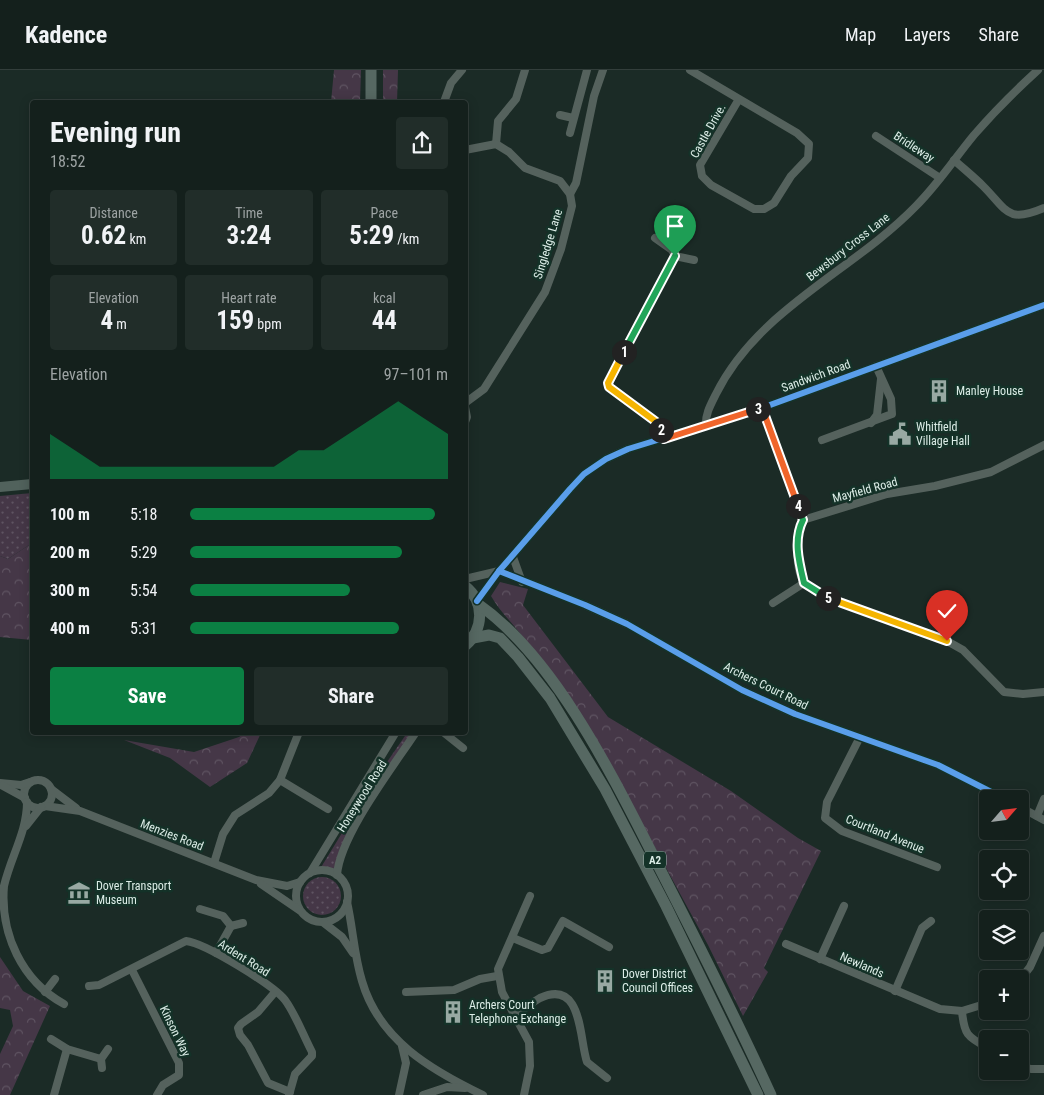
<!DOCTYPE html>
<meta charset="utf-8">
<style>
body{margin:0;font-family:"Roboto Condensed",sans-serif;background:#212d29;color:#f1f3f6;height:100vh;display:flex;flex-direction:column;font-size:19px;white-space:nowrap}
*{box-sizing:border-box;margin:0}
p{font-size:16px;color:#9da3a3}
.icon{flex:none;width:28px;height:28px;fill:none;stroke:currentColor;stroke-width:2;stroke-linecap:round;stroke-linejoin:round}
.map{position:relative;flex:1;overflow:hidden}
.drawer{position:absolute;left:30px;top:30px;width:438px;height:635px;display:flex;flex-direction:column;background:#14201c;border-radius:5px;box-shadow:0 2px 12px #0003,0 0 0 1px #333e3b}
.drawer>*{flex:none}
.needle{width:32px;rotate:62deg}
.tools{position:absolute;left:979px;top:720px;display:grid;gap:10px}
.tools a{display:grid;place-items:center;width:50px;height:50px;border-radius:5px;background:#14201c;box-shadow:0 2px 12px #0003,0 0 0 1px #333e3b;font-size:25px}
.pin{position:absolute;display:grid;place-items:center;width:42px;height:42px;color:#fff;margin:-51px -21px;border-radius:50% 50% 50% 0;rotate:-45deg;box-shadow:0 0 5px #0007}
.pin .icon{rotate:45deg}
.km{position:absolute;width:25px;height:25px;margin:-12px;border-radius:50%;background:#222;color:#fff;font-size:14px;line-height:25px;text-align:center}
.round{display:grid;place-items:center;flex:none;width:52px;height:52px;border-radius:5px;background:#212d29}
.headline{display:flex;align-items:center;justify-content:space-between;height:85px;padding:0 20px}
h1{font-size:28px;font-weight:700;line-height:38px}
.metrics{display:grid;grid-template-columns:repeat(3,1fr);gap:8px;height:85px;padding:5px 20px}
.metrics div{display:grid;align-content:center;border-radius:5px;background:#212d29;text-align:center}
.metrics b{font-size:25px;font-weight:700}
.metrics small{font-size:14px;font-weight:400}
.metrics p{font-size:14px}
.chart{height:140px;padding:10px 20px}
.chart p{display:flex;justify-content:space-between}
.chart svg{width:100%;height:90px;margin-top:5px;fill:#0b8043;opacity:.7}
.cta{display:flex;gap:10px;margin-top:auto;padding:10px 20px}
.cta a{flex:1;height:58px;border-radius:5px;background:#0b8043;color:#fff;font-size:20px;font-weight:700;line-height:58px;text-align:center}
.cta a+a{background:#212d29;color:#f1f3f6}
ul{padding:0 20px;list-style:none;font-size:16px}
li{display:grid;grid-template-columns:80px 60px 1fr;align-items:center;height:38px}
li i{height:12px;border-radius:6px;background:#0b8043}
header{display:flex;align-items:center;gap:30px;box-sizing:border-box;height:70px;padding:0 25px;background:#14201c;border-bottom:1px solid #333e3b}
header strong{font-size:24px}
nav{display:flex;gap:28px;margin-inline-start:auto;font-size:18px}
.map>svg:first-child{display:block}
</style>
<header>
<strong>Kadence</strong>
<nav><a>Map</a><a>Layers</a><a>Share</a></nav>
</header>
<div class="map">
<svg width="1044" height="1025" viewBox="0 0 1044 1025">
<defs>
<pattern id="grass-dots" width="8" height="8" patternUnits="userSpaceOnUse" patternTransform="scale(1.25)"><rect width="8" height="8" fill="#453747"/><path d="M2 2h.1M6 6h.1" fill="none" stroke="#5f5462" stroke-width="1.8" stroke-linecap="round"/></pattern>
<pattern id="forest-crowns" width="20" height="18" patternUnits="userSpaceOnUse" patternTransform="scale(1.25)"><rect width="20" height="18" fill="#453747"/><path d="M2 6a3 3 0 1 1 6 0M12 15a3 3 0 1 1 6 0" fill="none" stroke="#5f5462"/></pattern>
</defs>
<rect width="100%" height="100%" fill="#1b2b26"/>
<!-- grass -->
<g fill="url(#grass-dots)">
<polygon points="32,423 32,473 8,489 0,486 0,426"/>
<polygon points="407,663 412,663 369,727 365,724"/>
<polygon points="356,740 360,741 338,785 334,802 320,799"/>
<circle cx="322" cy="826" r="19"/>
</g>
<!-- forest -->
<g fill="url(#forest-crowns)">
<polygon points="334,0 361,0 360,32 331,32"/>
<polygon points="383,0 398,0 397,32 383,32"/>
<polygon points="32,473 32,570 0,567 0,486 8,489"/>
<path d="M500 512 528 519 523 535 608 647 731 721 798 768 821 781 764 898 768 902 743 946 708 875 593 664C572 630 547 598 522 566 512 552 500 542 491 526Z"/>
<polygon points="245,663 261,663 247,693 210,717 170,688 124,670 194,682 239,667"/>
<polygon points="0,887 23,921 50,936 10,1025 0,1025 0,984 13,956 10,940 0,938"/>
</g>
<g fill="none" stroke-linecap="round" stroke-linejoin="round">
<!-- minor -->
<g stroke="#55625d" stroke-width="8">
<polyline points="690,0 797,63 809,74 808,88 791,106 774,133 764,139 754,139 711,115 702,106 700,95 739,29"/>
<polyline points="444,32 451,13 462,0"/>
<polyline points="560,45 573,48"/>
<polyline points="570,63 587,0"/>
<polyline points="876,66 940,108"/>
<polyline points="496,74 498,51 516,29 525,0"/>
<polyline points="465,80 496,74 509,82 525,98 560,111 570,124"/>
<path d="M954 90C964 99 974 107 983 116 1007 140 1007 154 1044 138"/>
<polyline points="655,168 672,180 675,186 694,190"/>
<polyline points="465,333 484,319 545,222 561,179 572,136 570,124 576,113 594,26 603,0"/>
<polyline points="465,337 467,347 465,352"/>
<polyline points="762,338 803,450"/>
<polyline points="871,353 877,345 881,309"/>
<path d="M706 356C705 344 711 334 716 324 758 239 853 201 916 136 938 114 955 88 974 65 994 42 1016 20 1038 0"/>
<polyline points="664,369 655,351 613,321 608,313 675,186"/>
<polyline points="822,370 892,344 891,329 876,296"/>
<path d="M803 450C796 463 794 502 806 514 810 518 817 522 822 526L947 571 963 580 1004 622 1023 624 1044 622"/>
<polyline points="803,450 887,424 935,416 991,402 1044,375"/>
<polyline points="513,487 522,512"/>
<polyline points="499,501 585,535 627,554 742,620 795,644 938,695 1005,729"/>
<polyline points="465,509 499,501"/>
<polyline points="477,531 499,501 570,419 584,404 606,389 628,379 762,338 1044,235"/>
<polyline points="773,533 804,513"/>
<polyline points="443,662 463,678"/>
<polyline points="860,667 827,732 825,748 842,761 937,797"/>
<polyline points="280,710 328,739"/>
<circle cx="38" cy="724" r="14"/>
<polyline points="0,713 21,715 30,712"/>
<polyline points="3,716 25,728"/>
<polyline points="51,719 76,738"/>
<path d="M27 732C27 762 11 786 4 816 0 864 22 911 64 934"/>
<polyline points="45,736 80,741 256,810 287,816 300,812"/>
<polyline points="1020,737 1044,750"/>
<polyline points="1037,746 1044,729"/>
<polyline points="26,756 41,737"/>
<polyline points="214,793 223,764 235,745 269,723 280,710 299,662"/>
<circle cx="322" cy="826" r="26"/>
<polyline points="310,803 396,662"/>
<path d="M337 805C340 765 393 697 416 662"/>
<polyline points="261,814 299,840"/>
<path d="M347 832C353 858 354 885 362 911 379 970 431 1000 483 1025"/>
<polyline points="200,839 223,846 231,856 216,883"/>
<polyline points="324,853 342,867 353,883"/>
<polyline points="231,856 243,853"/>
<polyline points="513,868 542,880 548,878 563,851 609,877"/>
<polyline points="786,874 940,939 962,941 988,933"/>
<polyline points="820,889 844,836"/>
<polyline points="132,900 179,993 179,1005 163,1015 157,1025"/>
<polyline points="1020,910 1030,897 1044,866"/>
<path d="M89 916 99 915 186 871C205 873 273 915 285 930 296 945 303 965 312 982V986L295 1004 289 1025"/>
<polyline points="895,921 922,858 931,851"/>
<polyline points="45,922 55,909"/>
<polyline points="275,922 258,942 241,954 238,958 240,965 248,975 268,1013 290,1022"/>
<polyline points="406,922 454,920 480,909 497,906"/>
<path d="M962 941C964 964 967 967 988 978"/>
<path d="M514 946C523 940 531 933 540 928 583 908 579 969 587 992L607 1008"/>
<polyline points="51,969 67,979 101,989"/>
<polyline points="1020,996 1031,999 1044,999"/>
<polyline points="102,998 101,989 108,979"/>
<polyline points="54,1025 67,979"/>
<polyline points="399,1025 406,993 402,976"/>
<polyline points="423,1025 447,1017 465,1018"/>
<polyline points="524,1025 530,996 529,972 502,922 498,899 530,826"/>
</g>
<!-- major -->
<polyline stroke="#51625c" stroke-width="10" points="0,417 32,414"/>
<!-- highway -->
<g stroke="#566862" stroke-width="11">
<polyline points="371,32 371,0"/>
<path d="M465 516C485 532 484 559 465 576"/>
<path d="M478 534C557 589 616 713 659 797 698 873 736 948 771 1025"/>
<polyline points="473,568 489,565 500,568 518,587 550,628 605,719 666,836 758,1025"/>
</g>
<defs>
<g id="cycleway">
<polyline points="499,501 585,535 627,554 742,620 795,644 938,695 1005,729"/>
<polyline points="477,531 499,501 570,419 584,404 606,389 628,379 762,338 1044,235"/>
</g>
</defs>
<!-- cycleway casing -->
<use href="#cycleway" stroke="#143228" stroke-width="9"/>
<!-- cycleway -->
<use href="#cycleway" stroke="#5a9eea" stroke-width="6"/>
</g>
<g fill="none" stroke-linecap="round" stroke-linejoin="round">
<defs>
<polyline id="split-1" points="624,282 675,186"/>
<polyline id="split-2" points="624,282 608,313 609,317 655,351 661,360"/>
<polyline id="split-3" points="661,360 664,369 758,339"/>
<polyline id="split-4" points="758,339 762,338 764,343 798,436"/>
<path id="split-5" d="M798 436 803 450C793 470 799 492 804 513L828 528"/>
<polyline id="split-6" points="828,528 947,571"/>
</defs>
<!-- split-1 casing -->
<use href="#split-1" stroke="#fff" stroke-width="10"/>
<!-- split-2 casing -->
<use href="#split-2" stroke="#fff" stroke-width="10"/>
<!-- split-3 casing -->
<use href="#split-3" stroke="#fff" stroke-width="10"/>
<!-- split-4 casing -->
<use href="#split-4" stroke="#fff" stroke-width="10"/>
<!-- split-5 casing -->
<use href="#split-5" stroke="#fff" stroke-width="10"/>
<!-- split-6 casing -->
<use href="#split-6" stroke="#fff" stroke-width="10"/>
<!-- split-1 -->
<use href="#split-1" stroke="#22a559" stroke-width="6"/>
<!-- split-2 -->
<use href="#split-2" stroke="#f5b400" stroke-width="6"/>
<!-- split-3 -->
<use href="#split-3" stroke="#f0652b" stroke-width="6"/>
<!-- split-4 -->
<use href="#split-4" stroke="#f0652b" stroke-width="6"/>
<!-- split-5 -->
<use href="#split-5" stroke="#22a559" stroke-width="6"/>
<!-- split-6 -->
<use href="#split-6" stroke="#f5b400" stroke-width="6"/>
</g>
<!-- icons -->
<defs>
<symbol id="building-bare" viewBox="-9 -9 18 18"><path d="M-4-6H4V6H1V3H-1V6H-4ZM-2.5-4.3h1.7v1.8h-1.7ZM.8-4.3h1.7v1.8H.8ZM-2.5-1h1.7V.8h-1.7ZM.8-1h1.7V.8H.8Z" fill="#98a9a3" stroke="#143228" stroke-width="2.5" paint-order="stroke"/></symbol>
<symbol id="civic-bare" viewBox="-9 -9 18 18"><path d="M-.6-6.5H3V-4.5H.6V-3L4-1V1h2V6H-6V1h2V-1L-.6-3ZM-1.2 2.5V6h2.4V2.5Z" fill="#98a9a3" stroke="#143228" stroke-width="2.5" paint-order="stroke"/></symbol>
<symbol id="museum-bare" viewBox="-9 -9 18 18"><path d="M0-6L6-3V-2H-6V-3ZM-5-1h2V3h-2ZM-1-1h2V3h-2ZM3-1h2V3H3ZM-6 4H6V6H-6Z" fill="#98a9a3" stroke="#143228" stroke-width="2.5" paint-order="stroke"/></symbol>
</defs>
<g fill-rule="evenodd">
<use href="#building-bare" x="923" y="305" width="32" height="32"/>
<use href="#civic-bare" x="884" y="348" width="32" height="32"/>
<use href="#museum-bare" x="63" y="807" width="32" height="32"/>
<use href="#building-bare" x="589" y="895" width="32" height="32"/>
<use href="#building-bare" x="437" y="926" width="32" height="32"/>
</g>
<g text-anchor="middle" stroke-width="5" stroke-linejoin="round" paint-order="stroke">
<!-- shield labels -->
<rect fill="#143228" stroke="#a0b5ae" stroke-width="1" x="644" y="781.5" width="22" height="17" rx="4"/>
<g font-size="11" font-weight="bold" fill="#dcede7">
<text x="655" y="794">A2</text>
</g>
<!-- street labels -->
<g font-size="12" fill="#dcede7" stroke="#143228">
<text transform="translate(708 61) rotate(-61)" y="4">Castle Drive.</text>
<text transform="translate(914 77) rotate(33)" y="4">Bridleway</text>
<text transform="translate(548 174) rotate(-73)" y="4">Singledge Lane</text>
<text transform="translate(848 177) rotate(-38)" y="4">Bewsbury Cross Lane</text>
<text transform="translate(816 306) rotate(-20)" y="4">Sandwich Road</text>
<text transform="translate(865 420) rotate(-15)" y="4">Mayfield Road</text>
<text transform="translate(766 616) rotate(26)" y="4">Archers Court Road</text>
<text transform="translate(362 726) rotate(-58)" y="4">Honeywood Road</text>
<text transform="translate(885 764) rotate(22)" y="4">Courtland Avenue</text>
<text transform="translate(172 765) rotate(21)" y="4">Menzies Road</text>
<text transform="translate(244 888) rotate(32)" y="4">Ardent Road</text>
<text transform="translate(862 895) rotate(23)" y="4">Newlands</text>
<text transform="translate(175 961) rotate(64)" y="4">Kinson Way</text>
</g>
<!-- poi labels -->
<g font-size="12" fill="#dcede7" stroke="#143228" text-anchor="start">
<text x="956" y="325">Manley House</text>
<text x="916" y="361">Whitfield<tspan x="916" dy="14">Village Hall</tspan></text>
<text x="96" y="820">Dover Transport<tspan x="96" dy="14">Museum</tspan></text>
<text x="622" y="908">Dover District<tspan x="622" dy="14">Council Offices</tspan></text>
<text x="469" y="939">Archers Court<tspan x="469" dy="14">Telephone Exchange</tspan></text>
</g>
</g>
</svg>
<div class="tools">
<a><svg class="needle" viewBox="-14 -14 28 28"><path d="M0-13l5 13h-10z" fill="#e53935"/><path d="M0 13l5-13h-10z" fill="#9da3a3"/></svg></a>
<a><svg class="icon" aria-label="locate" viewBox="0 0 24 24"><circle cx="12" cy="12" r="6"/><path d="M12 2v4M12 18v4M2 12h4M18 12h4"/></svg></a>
<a><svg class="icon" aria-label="layers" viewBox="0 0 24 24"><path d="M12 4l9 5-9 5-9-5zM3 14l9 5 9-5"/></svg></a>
<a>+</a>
<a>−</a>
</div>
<div class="pin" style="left:675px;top:186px;background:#1e9e55"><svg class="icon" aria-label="arrive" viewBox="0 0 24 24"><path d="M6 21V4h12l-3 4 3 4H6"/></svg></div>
<div class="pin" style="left:947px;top:571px;background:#d93025"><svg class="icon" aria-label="check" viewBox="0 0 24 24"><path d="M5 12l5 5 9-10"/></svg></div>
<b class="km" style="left:624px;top:282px">1</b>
<b class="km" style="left:661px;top:360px">2</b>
<b class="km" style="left:758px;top:339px">3</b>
<b class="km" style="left:798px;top:436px">4</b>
<b class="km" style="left:828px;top:528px">5</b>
<section class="drawer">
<div class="headline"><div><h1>Evening run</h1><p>18:52</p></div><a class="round"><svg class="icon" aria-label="share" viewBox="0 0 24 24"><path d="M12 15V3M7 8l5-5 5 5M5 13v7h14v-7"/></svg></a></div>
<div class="metrics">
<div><p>Distance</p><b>0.62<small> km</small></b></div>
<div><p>Time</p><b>3:24</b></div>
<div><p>Pace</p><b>5:29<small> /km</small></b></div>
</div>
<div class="metrics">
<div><p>Elevation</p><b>4<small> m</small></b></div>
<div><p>Heart rate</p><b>159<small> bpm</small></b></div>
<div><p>kcal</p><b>44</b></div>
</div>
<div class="chart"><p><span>Elevation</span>97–101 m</p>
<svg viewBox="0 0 160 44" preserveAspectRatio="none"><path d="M0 44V22L10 30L20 38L30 38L40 38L50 38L60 38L70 38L80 38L90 38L100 30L110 30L120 22L130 14L140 6L150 14L160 22V44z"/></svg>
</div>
<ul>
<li><b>100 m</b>5:18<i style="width:95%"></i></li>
<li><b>200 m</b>5:29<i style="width:82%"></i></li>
<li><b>300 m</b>5:54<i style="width:62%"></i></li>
<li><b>400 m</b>5:31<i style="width:81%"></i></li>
</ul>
<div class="cta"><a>Save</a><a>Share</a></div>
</section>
</div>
